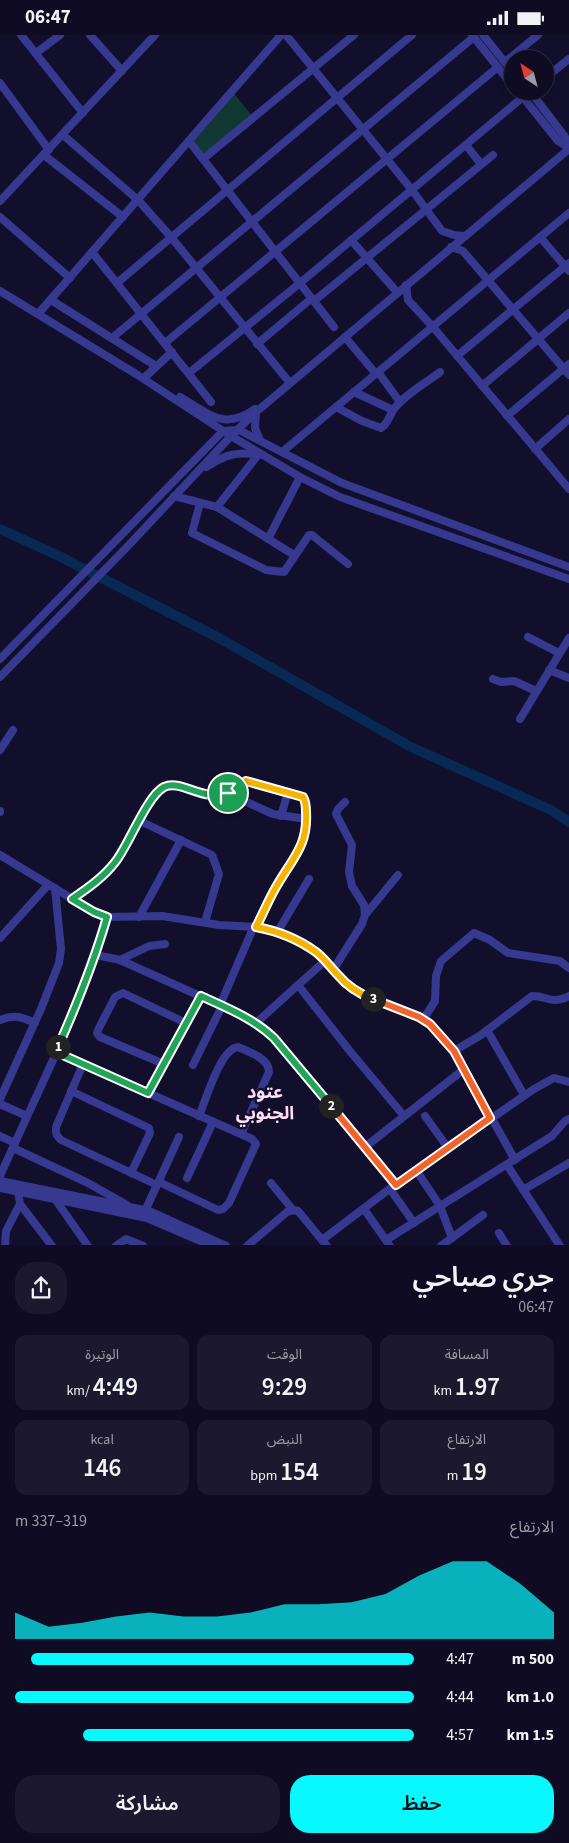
<!DOCTYPE html>
<html lang="ar">
<meta charset="utf-8">
<style>
body{margin:0;font-family:"Source Sans 3","Noto Sans Arabic",sans-serif;background:#1c192f;color:#f1f3f6;direction:rtl;height:100vh;display:flex;flex-direction:column;font-size:19px;white-space:nowrap}
*{box-sizing:border-box;margin:0}
p{font-size:16px;color:#9b9ba5}
.icon{flex:none;width:28px;height:28px;fill:none;stroke:currentColor;stroke-width:2;stroke-linecap:round;stroke-linejoin:round}
.map{position:relative;height:1210px;overflow:hidden;direction:ltr}
.panel{display:flex;flex-direction:column;background:#0e0b22;flex:1}
.panel>*{flex:none}
.needle{width:32px;rotate:324deg}
.controls{position:absolute;left:504px;top:15px;display:grid;gap:10px}
.controls a{display:grid;place-items:center;width:50px;height:50px;border-radius:50%;background:#0e0b22;box-shadow:0 2px 8px #0003,0 0 0 1px #2e2b40;font-size:25px}
.pin{position:absolute;display:grid;place-items:center;width:42px;height:42px;color:#fff;margin:-21px;border:2px solid #fff;border-radius:50%;box-shadow:0 1px 5px #0007}
.km{position:absolute;width:25px;height:25px;margin:-12px;border-radius:50%;background:#222;color:#fff;font-size:14px;line-height:25px;text-align:center}
.round{display:grid;place-items:center;flex:none;width:52px;height:52px;border-radius:20px;background:#1c192f}
.summary{display:flex;align-items:center;justify-content:space-between;height:85px;padding:0 15px}
h1{font-size:28px;font-weight:600;line-height:38px}
.stats{display:grid;grid-template-columns:repeat(3,1fr);gap:8px;height:85px;padding:5px 15px}
.stats div{display:grid;align-content:center;border-radius:12px;background:#1c192f;text-align:center}
.stats b{font-size:25px;font-weight:600}
.stats small{font-size:14px;font-weight:400}
.stats p{font-size:14px}
.chart{height:140px;padding:10px 15px}
.chart p{display:flex;justify-content:space-between}
.chart svg{width:100%;height:90px;margin-top:5px;fill:#07f8ff;opacity:.7}
.cta{display:flex;gap:10px;margin-top:auto;padding:10px 15px}
.cta a{flex:1;height:58px;border-radius:20px;background:#07f8ff;color:#111;font-size:20px;font-weight:600;line-height:58px;text-align:center}
.cta a+a{background:#1c192f;color:#f1f3f6}
ul{padding:0 15px;list-style:none;font-size:16px}
li{display:grid;grid-template-columns:80px 60px 1fr;align-items:center;height:38px}
li i{height:12px;border-radius:6px;background:#07f8ff}
.status{display:flex;justify-content:space-between;align-items:center;height:35px;padding:0 25px;background:#0e0b22;direction:ltr}
.status svg{height:14px;fill:currentColor}
.map>svg:first-child{display:block}
</style>
<div class="status"><b>06:47</b><svg viewBox="0 0 49 12"><path d="M0 12V9h3v3zM5 12V6h3v6zM10 12V3h3v9zM15 12V0h3v12zM26 1h20v11H26zM47 4h2v5h-2z"/></svg></div>
<div class="map">
<svg width="569" height="1211" viewBox="0 0 569 1211">
<rect width="100%" height="100%" fill="#120f2d"/>
<!-- green -->
<polygon fill="#113733" points="232,56 253,82 203,124 189,106"/>
<g fill="none" stroke-linecap="round" stroke-linejoin="round">
<!-- river -->
<polyline stroke="#082953" stroke-width="10" points="0,494 59,521 217,602 411,712 551,775 569,787"/>
<!-- minor -->
<g stroke="#36398f" stroke-width="8">
<polyline points="21,0 83,78"/>
<polyline points="90,0 122,36"/>
<polyline points="286,0 412,155 442,196 454,200 464,201"/>
<polyline points="472,0 512,50"/>
<polyline points="483,0 512,36"/>
<polyline points="36,18 60,0"/>
<polyline points="505,27 538,0"/>
<polyline points="545,43 569,24"/>
<polyline points="0,48 49,115"/>
<polyline points="518,56 558,106 569,113"/>
<polyline points="530,56 565,102 569,111"/>
<polyline points="63,100 138,165 171,202 290,348"/>
<polyline points="189,106 334,292"/>
<polyline points="466,110 481,129"/>
<polyline points="44,120 123,182"/>
<polyline points="203,124 354,0"/>
<polyline points="0,166 155,0"/>
<polyline points="0,182 70,243"/>
<polyline points="540,202 569,236"/>
<polyline points="351,205 397,257"/>
<polyline points="451,212 463,216 569,340"/>
<polyline points="92,217 211,367"/>
<polyline points="117,248 412,0"/>
<polyline points="406,250 408,265 433,292 569,454"/>
<polyline points="0,256 136,339 231,401 300,442 340,462 569,544"/>
<polyline points="51,265 156,331"/>
<polyline points="314,266 493,120"/>
<polyline points="38,279 281,0"/>
<polyline points="345,302 376,339"/>
<polyline points="112,303 474,2"/>
<polyline points="165,308 498,32"/>
<polyline points="257,309 312,263"/>
<polyline points="457,321 569,228"/>
<polyline points="378,337 400,367"/>
<polyline points="189,338 300,248 523,62"/>
<polyline points="144,343 172,317"/>
<polyline points="482,351 569,278"/>
<polyline points="354,357 393,375"/>
<path d="M180 362C210 379 223 396 255 374"/>
<path d="M336 372 362 386 381 393C388 389 389 381 394 374 404 360 426 348 440 337"/>
<polyline points="256,377 255,393 260,405"/>
<polyline points="507,381 569,329"/>
<polyline points="535,414 569,384"/>
<polyline points="282,417 569,178"/>
<path d="M206 432C225 420 236 416 258 420"/>
<polyline points="174,461 217,472 258,420"/>
<polyline points="200,468 192,498 266,535 284,537 309,500 312,500 348,529"/>
<polyline points="217,472 294,520"/>
<polyline points="268,504 300,442"/>
<polyline points="528,602 559,618"/>
<polyline points="0,624 223,396 239,395 342,448 569,532"/>
<polyline points="549,635 569,643"/>
<polyline points="0,642 127,512 231,401 256,377 569,114"/>
<polyline points="493,644 501,647 514,646 536,656"/>
<polyline points="520,684 569,603"/>
<polyline points="0,715 13,695"/>
<polyline points="227,758 273,779 306,784"/>
<polyline points="0,776 0,777"/>
<polyline points="281,781 288,757"/>
<polyline points="140,786 212,820 219,839 205,887"/>
<path d="M0 820 94 877 107 882 162 881 219 890 256 892C264 877 270 861 279 847 294 822 308 809 306 777 305 770 306 765 300 760L252 747 246 746 227 758 218 761 202 760 174 750 164 752 154 760 127 810 116 826 95 847 72 864"/>
<polyline points="365,880 398,840"/>
<polyline points="139,882 181,805"/>
<polyline points="256,892 278,896 303,909 317,918 339,942 363,961 419,982 430,989 454,1016 515,1125"/>
<polyline points="278,896 309,844"/>
<polyline points="0,903 48,850"/>
<polyline points="96,920 120,925 242,980 265,994 293,1025 396,1149"/>
<polyline points="120,925 149,911 165,909"/>
<polyline points="333,935 362,889 365,880 364,870 352,851 349,837 352,810 336,779 338,774 345,767"/>
<polyline points="298,950 325,926"/>
<polyline points="220,970 254,891"/>
<path d="M0 985C14 979 22 982 35 988"/>
<polyline points="423,985 435,966 436,941 441,926 474,898 490,905 508,918 560,926 569,933"/>
<polyline points="256,988 298,950 349,1015 404,1081"/>
<polyline points="487,995 524,1060"/>
<path d="M454 1016 481 1000 532 961C548 961 551 970 569 961"/>
<polyline points="56,1017 252,1104 256,1109 229,1168 223,1174 218,1175 159,1147"/>
<path d="M83 1029 56 1092C55 1099 57 1101 61 1105L157 1150"/>
<polyline points="164,1029 100,1002 97,998 99,993 115,962 123,958 186,988"/>
<polyline points="193,1030 222,971"/>
<polyline points="71,1056 149,1093 150,1098 131,1138"/>
<polyline points="148,1058 201,961"/>
<polyline points="0,1064 41,974 59,928 61,914 55,853"/>
<polyline points="0,1069 27,1081"/>
<path d="M199 1081C206 1065 220 1014 238 1012 249 1017 269 1023 269 1037L241 1099"/>
<polyline points="425,1081 448,1113"/>
<polyline points="0,1101 15,1108"/>
<polyline points="365,1112 463,1035"/>
<polyline points="13,1113 86,1147 127,1170"/>
<polyline points="507,1130 560,1211"/>
<polyline points="416,1135 440,1171 452,1203"/>
<path d="M0 1141C38 1055 82 972 107 882"/>
<polyline points="187,1143 213,1087"/>
<polyline points="0,1146 149,1176 226,1211"/>
<polyline points="271,1148 293,1175"/>
<polyline points="0,1153 147,1183 212,1211"/>
<polyline points="390,1154 414,1188"/>
<polyline points="523,1155 569,1128"/>
<polyline points="55,1164 88,1211"/>
<polyline points="20,1169 52,1211"/>
<polyline points="364,1174 390,1211"/>
<polyline points="145,1176 179,1102"/>
<polyline points="499,1198 507,1211"/>
<polyline points="322,1205 396,1149 534,1054 554,1043 569,1047"/>
<polyline points="386,1205 552,1101 565,1086 569,1084"/>
<polyline points="5,1211 6,1196 20,1169 18,1156"/>
<polyline points="116,1211 126,1204 143,1211"/>
<polyline points="247,1211 287,1177 293,1175 298,1176 327,1211"/>
<polyline points="441,1211 483,1180"/>
</g>
</g>
<g fill="none" stroke-linecap="round" stroke-linejoin="round">
<defs>
<path id="split-1" d="M58 1012C77 969 94 927 107 882L94 877 72 864C88 853 104 842 116 826 129 809 147 761 164 752 182 744 202 767 228 758"/>
<path id="split-2" d="M58 1012 56 1017 148 1058 201 961C227 973 253 983 274 1003L331 1071"/>
<polyline id="split-3" points="331,1071 396,1150 490,1083 454,1016 430,989 419,982 373,964"/>
<path id="split-4" d="M228 758 246 746 303 762C306 767 306 772 306 777 308 809 294 822 279 847 270 861 264 877 256 892 278 896 298 904 316 917 325 924 331 933 338 940 347 951 360 959 373 964"/>
</defs>
<!-- split-1 casing -->
<use href="#split-1" stroke="#fff" stroke-width="10"/>
<!-- split-2 casing -->
<use href="#split-2" stroke="#fff" stroke-width="10"/>
<!-- split-3 casing -->
<use href="#split-3" stroke="#fff" stroke-width="10"/>
<!-- split-4 casing -->
<use href="#split-4" stroke="#fff" stroke-width="10"/>
<!-- split-1 -->
<use href="#split-1" stroke="#22a559" stroke-width="6"/>
<!-- split-2 -->
<use href="#split-2" stroke="#22a559" stroke-width="6"/>
<!-- split-3 -->
<use href="#split-3" stroke="#f0652b" stroke-width="6"/>
<!-- split-4 -->
<use href="#split-4" stroke="#f5b400" stroke-width="6"/>
</g>
<g text-anchor="middle" stroke-width="5" stroke-linejoin="round" paint-order="stroke">
<!-- neighbourhood labels -->
<g font-size="18" font-weight="bold" fill="#ffddf5" stroke="#120f2d">
<text x="265" y="1063">عتود<tspan x="265" dy="21">الجنوبي</tspan></text>
</g>
</g>
</svg>
<div class="controls">
<a><svg class="needle" viewBox="-14 -14 28 28"><path d="M0-13l5 13h-10z" fill="#e53935"/><path d="M0 13l5-13h-10z" fill="#9b9ba5"/></svg></a>
</div>
<div class="pin" style="left:228px;top:758px;background:#1e9e55"><svg class="icon" aria-label="arrive" viewBox="0 0 24 24"><path d="M6 21V4h12l-3 4 3 4H6"/></svg></div>
<b class="km" style="left:58px;top:1012px">1</b>
<b class="km" style="left:331px;top:1071px">2</b>
<b class="km" style="left:373px;top:964px">3</b>
</div>
<section class="panel">
<div class="summary"><div><h1>جري صباحي</h1><p>06:47</p></div><a class="round"><svg class="icon" aria-label="share" viewBox="0 0 24 24"><path d="M12 15V3M7 8l5-5 5 5M5 13v7h14v-7"/></svg></a></div>
<div class="stats">
<div><p>المسافة</p><b>1.97<small> km</small></b></div>
<div><p>الوقت</p><b>9:29</b></div>
<div><p>الوتيرة</p><b>4:49<small> /km</small></b></div>
</div>
<div class="stats">
<div><p>الارتفاع</p><b>19<small> m</small></b></div>
<div><p>النبض</p><b>154<small> bpm</small></b></div>
<div><p>kcal</p><b>146</b></div>
</div>
<div class="chart"><p><span>الارتفاع</span>319–337 m</p>
<svg viewBox="0 0 160 44" preserveAspectRatio="none"><path d="M0 44V31L10 38L20 36L30 33L40 31L50 33L60 33L70 31L80 27L90 27L100 26L110 22L120 13L130 6L140 6L150 17L160 31V44z"/></svg>
</div>
<ul>
<li><b>500 m</b>4:47<i style="width:96%"></i></li>
<li><b>1.0 km</b>4:44<i style="width:100%"></i></li>
<li><b>1.5 km</b>4:57<i style="width:83%"></i></li>
</ul>
<div class="cta"><a>حفظ</a><a>مشاركة</a></div>
</section>
